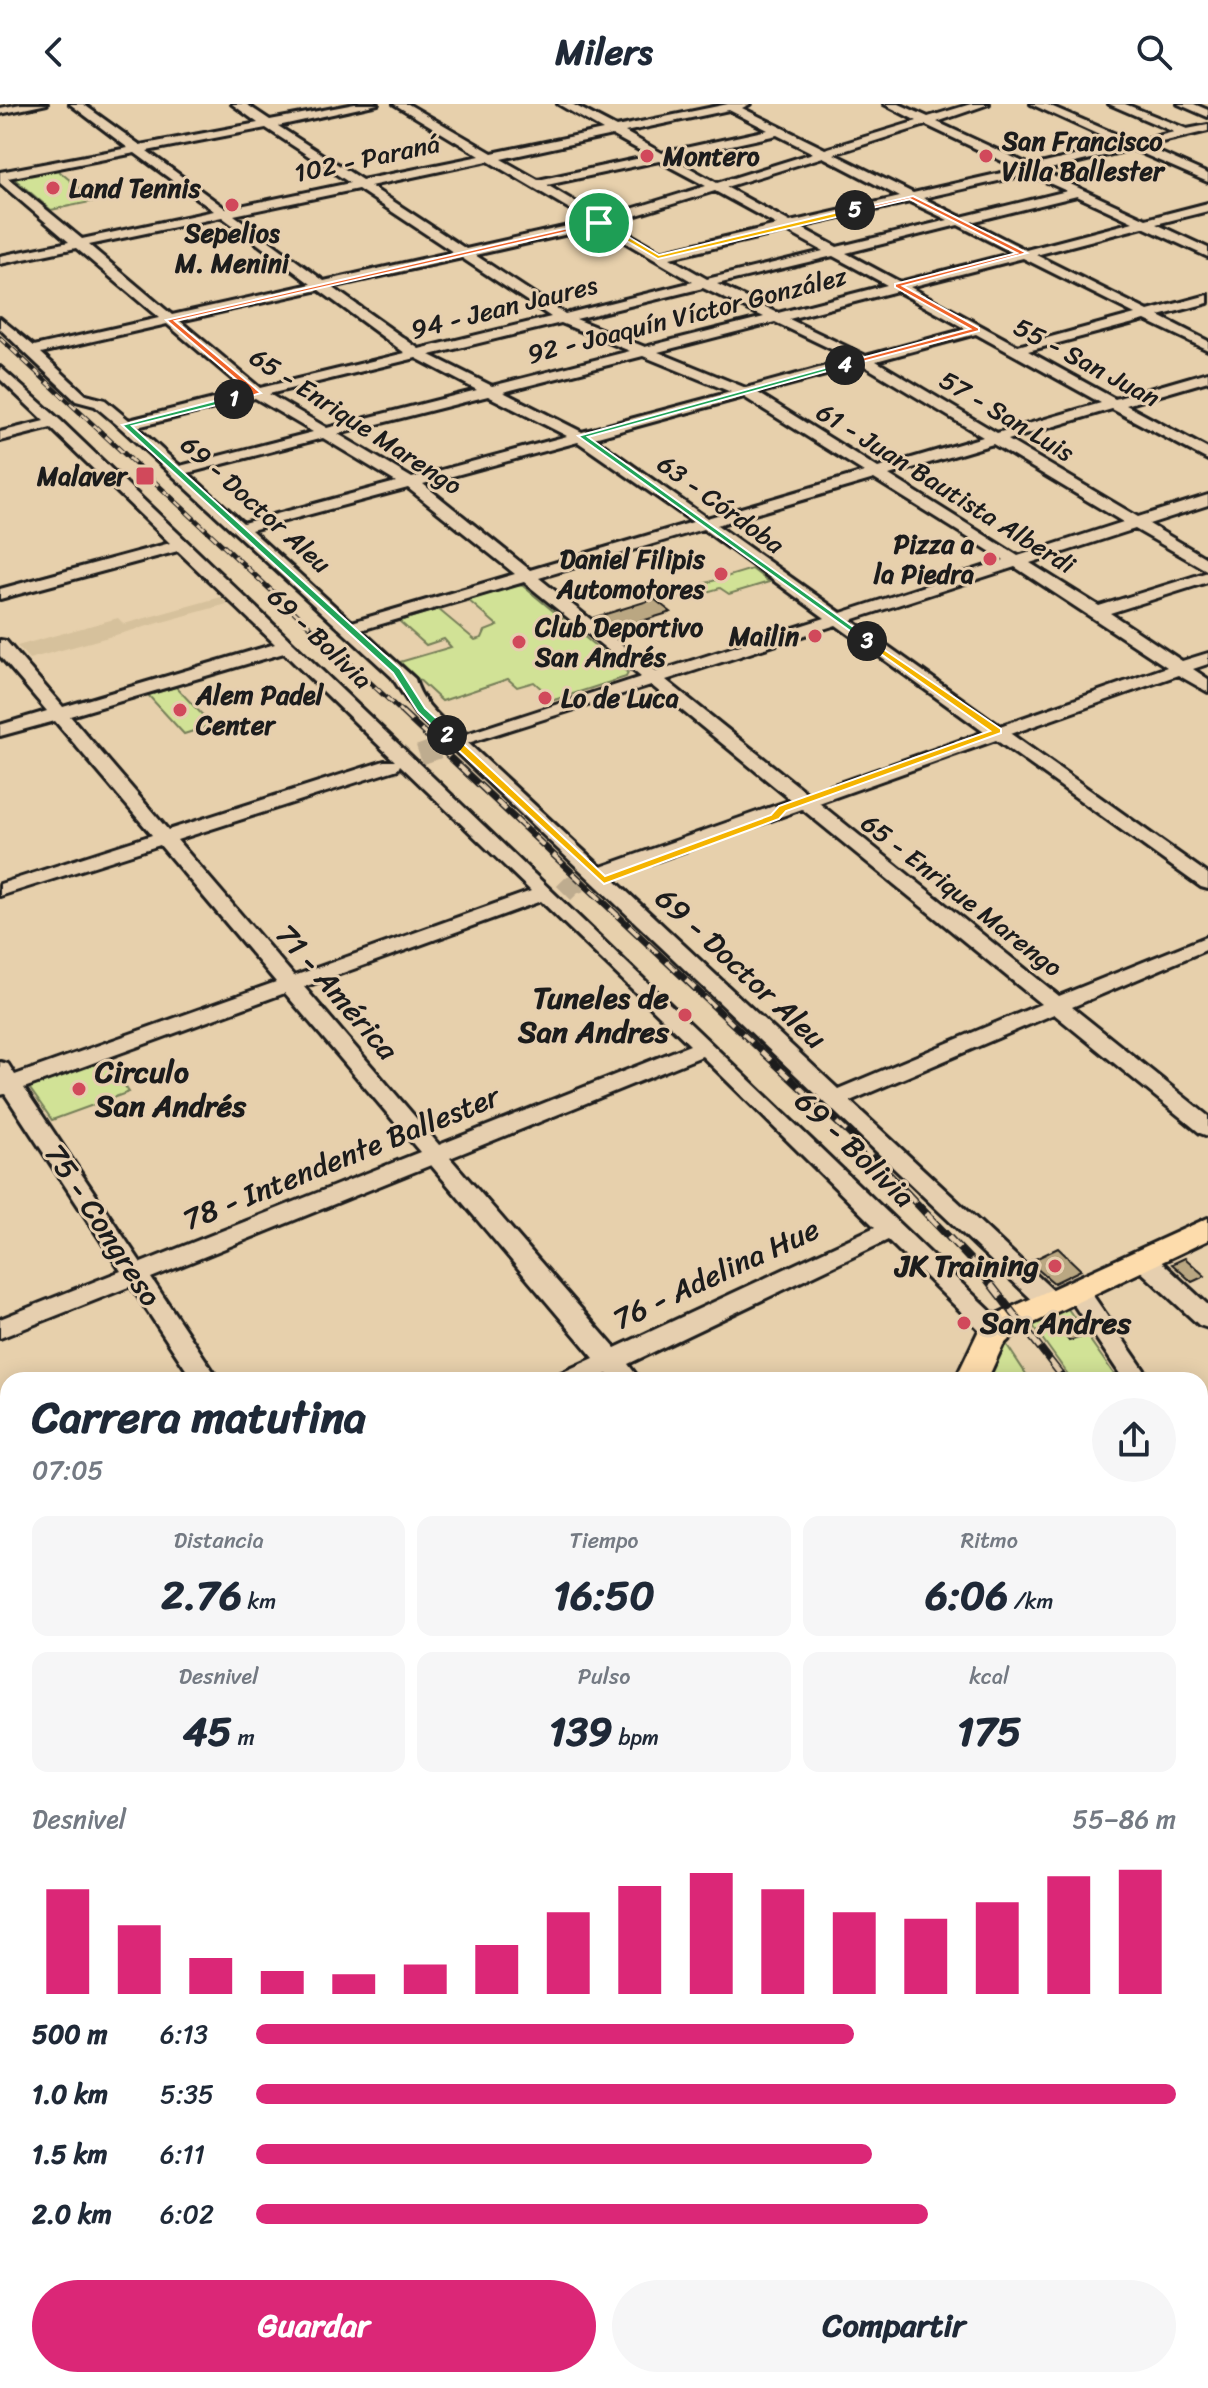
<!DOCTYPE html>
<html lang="es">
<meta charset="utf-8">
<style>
body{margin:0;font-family:Sriracha,sans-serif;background:#f6f6f7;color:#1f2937;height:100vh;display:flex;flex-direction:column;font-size:30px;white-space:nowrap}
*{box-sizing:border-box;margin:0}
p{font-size:26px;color:#747a83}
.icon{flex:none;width:44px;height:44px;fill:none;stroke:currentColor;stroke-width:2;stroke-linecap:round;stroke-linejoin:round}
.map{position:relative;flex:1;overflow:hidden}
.side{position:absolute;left:0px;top:1268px;width:1208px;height:1016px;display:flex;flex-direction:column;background:#fff;border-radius:24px 24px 0 0;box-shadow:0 4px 20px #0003}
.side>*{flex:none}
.pin{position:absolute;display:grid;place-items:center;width:68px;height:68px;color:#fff;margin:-34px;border:4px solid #fff;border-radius:50%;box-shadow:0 2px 8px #0007}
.km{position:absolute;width:40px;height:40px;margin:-20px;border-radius:50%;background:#222;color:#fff;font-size:22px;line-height:40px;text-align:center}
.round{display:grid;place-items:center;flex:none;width:84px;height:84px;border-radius:42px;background:#f6f6f7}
.headline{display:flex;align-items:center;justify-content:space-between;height:136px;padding:0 32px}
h1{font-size:44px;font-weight:700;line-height:60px}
.stats{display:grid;grid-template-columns:repeat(3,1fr);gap:12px;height:136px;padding:8px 32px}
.stats div{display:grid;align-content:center;border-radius:16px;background:#f6f6f7;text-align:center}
.stats b{font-size:40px;font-weight:700}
.stats small{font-size:22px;font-weight:400}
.stats p{font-size:22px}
.chart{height:224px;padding:16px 32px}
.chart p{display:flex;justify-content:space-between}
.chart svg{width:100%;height:144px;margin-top:8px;stroke:#db2777;stroke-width:6}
.cta{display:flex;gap:16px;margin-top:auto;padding:16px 32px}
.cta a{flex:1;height:92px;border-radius:48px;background:#db2777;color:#fff;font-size:32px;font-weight:700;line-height:92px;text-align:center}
.cta a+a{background:#f6f6f7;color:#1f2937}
ul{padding:0 32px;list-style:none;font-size:26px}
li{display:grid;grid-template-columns:128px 96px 1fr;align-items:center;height:60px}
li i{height:20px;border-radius:10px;background:#db2777}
header{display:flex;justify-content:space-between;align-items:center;height:104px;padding:0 32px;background:#fff;font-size:36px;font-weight:700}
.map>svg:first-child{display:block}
</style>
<header><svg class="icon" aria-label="back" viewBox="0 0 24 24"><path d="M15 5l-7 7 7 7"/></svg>Milers<svg class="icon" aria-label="search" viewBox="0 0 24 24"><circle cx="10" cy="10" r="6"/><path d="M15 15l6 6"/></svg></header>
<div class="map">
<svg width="1208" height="2284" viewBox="0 0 1208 2284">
<rect width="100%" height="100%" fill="#e7d0ac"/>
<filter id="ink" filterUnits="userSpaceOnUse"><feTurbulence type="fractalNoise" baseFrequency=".0125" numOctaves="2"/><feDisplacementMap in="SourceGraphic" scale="16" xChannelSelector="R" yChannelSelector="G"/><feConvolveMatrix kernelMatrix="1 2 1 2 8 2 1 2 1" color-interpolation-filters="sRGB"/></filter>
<g filter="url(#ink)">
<!-- built -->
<polygon fill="#d6c19c" points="221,493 227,500 29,555 17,542 118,514 124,520"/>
<!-- green -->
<g fill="#d1e296" stroke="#767f59" stroke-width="2">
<polygon points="54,63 95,97 51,106 11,72"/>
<polygon points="752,465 769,478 729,490 720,484 682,495 673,489"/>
<polygon points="519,481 523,482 628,569 626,573 554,596 534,578 517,583 508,575 442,597 400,558 451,543 444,535 426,541 399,517 438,505 475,536 482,534 485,527 498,522 468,496"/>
<polygon points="176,583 212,621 184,630 148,591"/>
<polygon points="105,954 129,988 52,1016 28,982"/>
<polygon points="1066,1202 1118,1276 1072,1276 1031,1219"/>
<polygon points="1001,1232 1030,1276 981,1276"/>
</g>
<!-- building -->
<g fill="#baa782" stroke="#1c1c1c" stroke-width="2">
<polygon points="654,495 671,508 610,527 593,514"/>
<polygon points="1058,1144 1081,1166 1054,1179 1029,1158"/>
<polygon points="1185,1154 1205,1172 1192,1178 1172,1160"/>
<polygon points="1052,1214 1075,1219 1085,1232 1069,1237"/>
</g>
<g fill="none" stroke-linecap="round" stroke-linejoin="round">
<!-- minor-tunnel -->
<g stroke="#beac8f" stroke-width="20" stroke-dasharray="20 10" stroke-linecap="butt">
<polyline points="391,661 468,634"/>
<polyline points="564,789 572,781 604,769"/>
</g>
<defs>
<g id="minor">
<polygon points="21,0 47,0 0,10 0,4"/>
<path d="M70 0H83L140 41 258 19 232 0H246L270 16 355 0H378L278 22 362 76 480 52 394 0H408L492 49 603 26 558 0H572L616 23 728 0H750L742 4 825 45 917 17 884 0H899L928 13 971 0H989L937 18 1032 62 1121 41 1031 0H1046L1134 38 1174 28 1109 0H1125L1187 25 1208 21V27L1145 42 1208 70V78L1132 45 1042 67 1146 115 1208 99V107L1156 120 1208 144V153L1143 123 1036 151 1148 207 1208 191V199L1159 212 1208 237V246L1145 216 1028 247 1115 295 1208 268V277L1126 301 1208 345V356L1112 305 1008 336 1138 413 1208 391V401L1149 420 1208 455V467L1135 425 1030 459 1099 502 1208 468V478L1110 509 1182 557 1208 549V560L1193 565 1208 575V588L1178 571 1011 630 1208 770V785L1201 783 996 636 819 699 1059 892 1208 832V845L1072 903 1208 1012V1032L1200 1029 1054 910 850 997 1059 1192 1062 1198 1059 1204 1050 1207 1041 1204 416 610 392 573 121 324 95 302 76 297 0 225V214L34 242 159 214 76 144 0 160V152L69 138 0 79V68L128 44ZM729 6 768 26 662 49 625 28ZM926 21 1019 65 913 89 834 50ZM266 24 350 79 226 105 147 47ZM612 31 650 52 538 76 501 55ZM777 31 813 49 717 79 672 54ZM135 49 214 107 82 135 8 74ZM823 53 900 93 790 118 726 83ZM488 57 590 117 466 145 370 82ZM659 57 706 82 602 114 547 81ZM1029 70 1067 87 961 113 923 94ZM358 85 453 148 324 177 234 111ZM715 87 777 121 661 148 611 119ZM1077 92 1133 118 1026 146 971 118ZM910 98 948 116 837 143 800 123ZM222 113 311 180 172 211 89 141ZM958 121 1013 149 900 178 846 149ZM599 123 693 178 565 210 475 151ZM787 127 823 147 707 175 670 154ZM833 152 887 181 778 209 717 180ZM462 154 551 213 419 245 332 183ZM1023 154 1135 210 1018 242 910 183ZM703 184 764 213 645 243 576 215ZM319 186 405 249 260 284 180 217ZM897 187 966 225 866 252 789 215ZM775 218 852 255 746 284 658 248ZM561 219 630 247 492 282 430 251ZM167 220 246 287 129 316 105 296 86 291 41 249ZM976 230 1101 299 997 329 876 257ZM643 252 731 288 582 328 503 288ZM416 254 477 286 327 324 269 290ZM863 261 983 333 878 364 758 289ZM488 292 567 332 412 374 338 330ZM744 293 864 368 707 414 594 334ZM255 294 313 328 180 362 137 323ZM323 334 396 378 243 419 188 369ZM578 338 693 418 530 466 423 380ZM993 340 1123 418 1018 452 889 371ZM874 375 1004 456 841 509 717 421ZM408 384 515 470 352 518 251 426ZM703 425 825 514 656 568 539 474ZM1015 463 1167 563 1000 622 851 516ZM524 478 641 573 460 632C442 615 420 598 415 575L361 526ZM836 521 984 628 808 690 666 576ZM651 581 791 696 601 763 468 639ZM802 705 1041 900 838 985 611 773Z"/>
<polygon points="1178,0 1194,0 1208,6 1208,13"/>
<path d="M0 263 60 316 1005 1221 1008 1227 1005 1233 996 1236 987 1233 888 1136 628 1260 640 1276H612L607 1270 593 1276H557L561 1269 594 1254 431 1061 151 1174 219 1276H193L131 1182 0 1234V1215L121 1167 5 990 0 991V958L8 960 15 971 276 878 160 741 0 792V780L152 731 55 617 0 632V621L47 607 0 552V536L6 537 63 603 275 540 178 447 0 495V485L170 439 51 324 0 337V328L44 317 0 275ZM284 549 395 657H384L168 726 70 612ZM400 661 531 787 294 872 177 736 398 665ZM541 797 690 941 439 1041 304 883ZM285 889 420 1048 141 1159 24 984ZM702 952 875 1123 615 1244 450 1054Z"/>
<polygon points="1143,1146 1152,1149 1208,1201 1208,1224 1199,1221 1134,1161 1131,1155 1134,1149"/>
<polygon points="1076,1177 1085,1180 1151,1276 1124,1276 1064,1186 1067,1180"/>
<polygon points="1200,1354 1208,1356 1208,1386 1200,1384"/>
<polygon points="0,1357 8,1359 8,1391 0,1389"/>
<polygon points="8,1515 8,1540 0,1543 0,1518"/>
<polygon points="1200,1660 1208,1663 1208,1699 1200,1696"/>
<polygon points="1208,1768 1208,1798 1200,1801 1200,1771"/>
<polygon points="8,1918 8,1951 0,1954 0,1921"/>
<polygon points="0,2187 8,2190 8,2244 0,2241"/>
<polygon points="9,2276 46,2276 49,2284 12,2284"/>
<polygon points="402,2276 447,2276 444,2284 399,2284"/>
<polygon points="468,2276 506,2276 509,2284 471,2284"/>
<polygon points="836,2276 874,2276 877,2284 839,2284"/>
</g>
<g id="major">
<polygon points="1208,1114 1208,1136 1019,1226 1003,1241 987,1276 955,1276 979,1226 997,1210"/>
<polygon points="1077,2276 1126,2276 1129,2284 1080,2284"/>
</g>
</defs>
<!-- minor casing -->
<use href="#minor" stroke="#1c1c1c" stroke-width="6"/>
<!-- major casing -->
<use href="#major" stroke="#1c1c1c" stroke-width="6"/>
<!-- minor -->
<use href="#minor" fill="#e6cfaf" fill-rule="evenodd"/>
<!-- major -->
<use href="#major" fill="#fddcac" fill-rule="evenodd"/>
<defs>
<polyline id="rail-far2" points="0,234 404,610"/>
<polyline id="rail-far1" points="402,608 862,1042"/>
<g id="rail">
<polyline points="860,1040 979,1165 1065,1276"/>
<polyline points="1200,1491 1208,1503"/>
</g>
</defs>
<!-- rail-far2 casing -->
<use href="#rail-far2" stroke="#1c1c1c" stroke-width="5"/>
<!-- rail-far1 casing -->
<use href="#rail-far1" stroke="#1c1c1c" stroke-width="7"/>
<!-- rail casing -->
<use href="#rail" stroke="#1c1c1c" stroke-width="8"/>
<!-- rail-far2 -->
<use href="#rail-far2" stroke="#e6cfaf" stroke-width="3" stroke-dasharray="8" stroke-linecap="butt"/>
<!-- rail-far1 -->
<use href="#rail-far1" stroke="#e6cfaf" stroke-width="4" stroke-dasharray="13" stroke-linecap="butt"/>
<!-- rail -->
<use href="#rail" stroke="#e6cfaf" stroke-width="5" stroke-dasharray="16" stroke-linecap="butt"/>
</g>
</g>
<!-- split-1 -->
<polygon fill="#f0652b" stroke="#fff" stroke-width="2" points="599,117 602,120 175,217 261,289 234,297 232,293 251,288 166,216"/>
<!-- split-2 -->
<polygon fill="#22a559" stroke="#fff" stroke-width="2" points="234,292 237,296 132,322 400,565 425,604 451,628 451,633 444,633 418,608 393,569 122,321"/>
<!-- split-3 -->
<polygon fill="#f5b400" stroke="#fff" stroke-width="2" points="867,534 1001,625 1001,629 786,707 779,715 604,780 442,631 451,628 605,772 771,711 779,702 990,627 864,538"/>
<!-- split-4 -->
<polygon fill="#22a559" stroke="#fff" stroke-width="2" points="843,259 849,261 588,333 870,535 867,539 578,332"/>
<!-- split-5 -->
<polygon fill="#f0652b" stroke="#fff" stroke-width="2" points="913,92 1027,149 903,182 979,224 979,227 843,263 843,259 970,225 895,183 895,180 1017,149 910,95 855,108 852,106"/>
<!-- split-6 -->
<polygon fill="#f5b400" stroke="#fff" stroke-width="2" points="855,104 858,108 658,155 596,119 602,117 659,151"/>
<!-- markers -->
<g fill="#d1495b" stroke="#e6cfaf" stroke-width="3">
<circle cx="647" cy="52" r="8"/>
<circle cx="986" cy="52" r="8"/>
<circle cx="53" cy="84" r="8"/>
<circle cx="232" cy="101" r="8"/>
<rect x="135" y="362" width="20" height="20" rx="4"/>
<circle cx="990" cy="455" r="8"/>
<circle cx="721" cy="470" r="8"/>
<circle cx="815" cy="532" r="8"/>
<circle cx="519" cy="538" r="8"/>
<circle cx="545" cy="594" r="8"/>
<circle cx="180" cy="606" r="8"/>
<circle cx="685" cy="911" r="8"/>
<circle cx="79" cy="985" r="8"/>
<circle cx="1055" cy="1162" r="8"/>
<circle cx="964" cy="1219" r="8"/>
</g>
<g text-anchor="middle" stroke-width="6" stroke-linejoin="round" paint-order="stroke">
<!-- far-poi labels -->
<g font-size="26" font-weight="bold" fill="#1c1c1c" stroke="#e6cfaf" text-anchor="start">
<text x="1002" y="46">San Francisco<tspan x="1002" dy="30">Villa Ballester</tspan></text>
<text x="663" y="61">Montero</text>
<text x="69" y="93">Land Tennis</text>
<text x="232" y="138" text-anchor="middle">Sepelios<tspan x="232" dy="30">M. Menini</tspan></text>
<text x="127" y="381" text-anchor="end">Malaver</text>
<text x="974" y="449" text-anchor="end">Pizza a<tspan x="974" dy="30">la Piedra</tspan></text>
<text x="705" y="464" text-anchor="end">Daniel Filipis<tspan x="705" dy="30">Automotores</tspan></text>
<text x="535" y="532">Club Deportivo<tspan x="535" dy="30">San Andrés</tspan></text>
<text x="799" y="541" text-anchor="end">Mailin</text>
<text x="196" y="600">Alem Padel<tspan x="196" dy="30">Center</tspan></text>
<text x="561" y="603">Lo de Luca</text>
</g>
<!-- far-street labels -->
<g font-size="26" fill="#1c1c1c" stroke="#e6cfaf">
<text transform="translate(367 54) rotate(-12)" y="9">102 - Paraná</text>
<text transform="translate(504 203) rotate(-14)" y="9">94 - Jean Jaures</text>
<text transform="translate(687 211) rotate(-14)" y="9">92 - Joaquín Víctor González</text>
<text transform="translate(1087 258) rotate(28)" y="9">55 - San Juan</text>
<text transform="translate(1007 312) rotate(31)" y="9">57 - San Luis</text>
<text transform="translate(356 317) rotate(33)" y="9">65 - Enrique Marengo</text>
<text transform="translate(946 384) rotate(32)" y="9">61 - Juan Bautista Alberdi</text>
<text transform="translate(256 400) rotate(42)" y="9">69 - Doctor Aleu</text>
<text transform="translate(721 400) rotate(36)" y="9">63 - Córdoba</text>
<text transform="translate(320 534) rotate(44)" y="9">69 - Bolivia</text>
<text transform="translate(962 791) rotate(38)" y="9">65 - Enrique Marengo</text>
</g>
<!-- street labels -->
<g font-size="30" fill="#1c1c1c" stroke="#e6cfaf">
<text transform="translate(741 864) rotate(43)" y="10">69 - Doctor Aleu</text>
<text transform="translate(337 888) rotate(49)" y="10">71 - América</text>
<text transform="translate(855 1045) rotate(44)" y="10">69 - Bolivia</text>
<text transform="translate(341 1054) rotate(-22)" y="10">78 - Intendente Ballester</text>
<text transform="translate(103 1121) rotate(57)" y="10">75 - Congreso</text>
<text transform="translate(716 1170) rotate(-25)" y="10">76 - Adelina Hue</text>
</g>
<!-- poi labels -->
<g font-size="30" font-weight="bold" fill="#1c1c1c" stroke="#e6cfaf" text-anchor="end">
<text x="669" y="904">Tuneles de<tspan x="669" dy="34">San Andres</tspan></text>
<text x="95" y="978" text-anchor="start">Circulo<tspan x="95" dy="34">San Andrés</tspan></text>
<text x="1039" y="1172">JK Training</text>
<text x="980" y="1229" text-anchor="start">San Andres</text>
</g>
</g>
</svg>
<div class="pin" style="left:599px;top:119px;background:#1e9e55"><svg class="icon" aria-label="arrive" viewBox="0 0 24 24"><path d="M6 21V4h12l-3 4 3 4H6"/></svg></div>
<b class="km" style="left:234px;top:295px">1</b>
<b class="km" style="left:447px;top:631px">2</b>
<b class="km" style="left:867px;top:537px">3</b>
<b class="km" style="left:845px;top:261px">4</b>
<b class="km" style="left:855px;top:106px">5</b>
<section class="side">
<div class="headline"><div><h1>Carrera matutina</h1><p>07:05</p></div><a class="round"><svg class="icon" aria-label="share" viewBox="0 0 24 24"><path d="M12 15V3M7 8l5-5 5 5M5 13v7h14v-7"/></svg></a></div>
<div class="stats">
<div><p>Distancia</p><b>2.76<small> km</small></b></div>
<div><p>Tiempo</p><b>16:50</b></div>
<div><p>Ritmo</p><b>6:06<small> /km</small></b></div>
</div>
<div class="stats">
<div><p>Desnivel</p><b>45<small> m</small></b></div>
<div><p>Pulso</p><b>139<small> bpm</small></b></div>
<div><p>kcal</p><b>175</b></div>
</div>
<div class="chart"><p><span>Desnivel</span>55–86 m</p>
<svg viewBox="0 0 160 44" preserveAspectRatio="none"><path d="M5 44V12M15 44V23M25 44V33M35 44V37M45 44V38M55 44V35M65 44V29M75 44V19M85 44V11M95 44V7M105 44V12M115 44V19M125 44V21M135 44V16M145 44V8M155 44V6"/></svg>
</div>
<ul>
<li><b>500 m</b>6:13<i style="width:65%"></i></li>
<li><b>1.0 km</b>5:35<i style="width:100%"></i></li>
<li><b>1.5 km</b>6:11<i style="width:67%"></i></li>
<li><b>2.0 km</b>6:02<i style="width:73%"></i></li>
</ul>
<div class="cta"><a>Guardar</a><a>Compartir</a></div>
</section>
</div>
